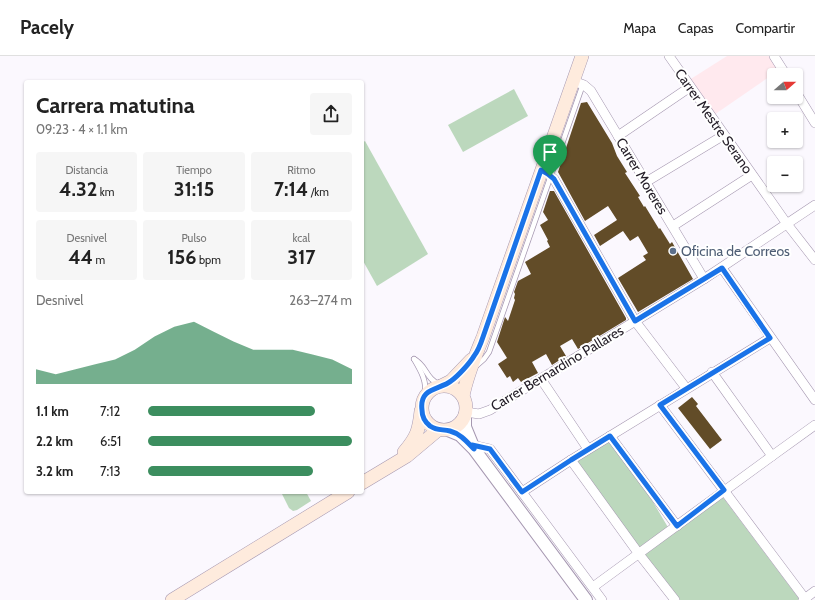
<!DOCTYPE html>
<html lang="es">
<meta charset="utf-8">
<style>
body{margin:0;font-family:Cabin,sans-serif;background:#f6f6f6;color:#222;height:100vh;display:flex;flex-direction:column;font-size:15px;white-space:nowrap}
*{box-sizing:border-box;margin:0}
p{font-size:13px;color:#767676}
.icon{flex:none;width:22px;height:22px;fill:none;stroke:currentColor;stroke-width:2;stroke-linecap:round;stroke-linejoin:round}
.map{position:relative;flex:1;overflow:hidden}
.drawer{position:absolute;left:24px;top:24px;width:340px;height:414px;display:flex;flex-direction:column;background:#fff;border-radius:4px;box-shadow:0 1px 3px #0004}
.drawer>*{flex:none}
.needle{width:26px;rotate:70deg}
.tools{position:absolute;left:767px;top:12px;display:grid;gap:8px}
.tools a{display:grid;place-items:center;width:36px;height:36px;border-radius:4px;background:#fff;box-shadow:0 1px 3px #0004;font-size:20px}
.pin{position:absolute;display:grid;place-items:center;width:34px;height:34px;color:#fff;margin:-41px -17px;border-radius:50% 50% 50% 0;rotate:-45deg;box-shadow:0 0 4px #0007}
.pin .icon{rotate:45deg}
.round{display:grid;place-items:center;flex:none;width:42px;height:42px;border-radius:4px;background:#f6f6f6}
.headline{display:flex;align-items:center;justify-content:space-between;height:68px;padding:0 12px}
h1{font-size:22px;font-weight:700;line-height:30px}
.figures{display:grid;grid-template-columns:repeat(3,1fr);gap:6px;height:68px;padding:4px 12px}
.figures div{display:grid;align-content:center;border-radius:4px;background:#f6f6f6;text-align:center}
.figures b{font-size:20px;font-weight:700}
.figures small{font-size:11px;font-weight:400}
.figures p{font-size:11px}
.chart{height:112px;padding:8px 12px}
.chart p{display:flex;justify-content:space-between}
.chart svg{width:100%;height:72px;margin-top:4px;fill:#3c8e5f;opacity:.7}
ul{padding:0 12px;list-style:none;font-size:13px}
li{display:grid;grid-template-columns:64px 48px 1fr;align-items:center;height:30px}
li i{height:10px;border-radius:5px;background:#3c8e5f}
header{display:flex;align-items:center;gap:24px;box-sizing:border-box;height:56px;padding:0 20px;background:#fff;border-bottom:1px solid #e0e0e0}
header strong{font-size:19px}
nav{display:flex;gap:22px;margin-inline-start:auto;font-size:14px}
.map>svg:first-child{display:block}
</style>
<header>
<strong>Pacely</strong>
<nav><a>Mapa</a><a>Capas</a><a>Compartir</a></nav>
</header>
<div class="map">
<svg width="815" height="544" viewBox="0 0 815 544">
<rect width="100%" height="100%" fill="#fbf8fe"/>
<!-- education -->
<polygon fill="#ffe9ee" points="727,0 774,0 782,12 711,61 686,26"/>
<!-- green -->
<g fill="#bcd8bd">
<polygon points="514,33 528,60 463,96 448,69"/>
<polygon points="365,85 428,198 377,230 362,203 362,87"/>
<polygon points="610,380 630,407 669,473 719,436 800,544 679,544 571,404"/>
<polygon points="281,436 306,436 311,445 297,454 293,455 289,452"/>
</g>
<!-- building -->
<g fill="#624c28">
<polygon points="587,46 612,87 617,100 627,116 625,117 640,140 638,141 644,151 645,150 659,173 660,172 670,188 672,186 693,223 638,256 618,222 646,204 643,200 648,197 638,180 630,185 623,175 600,190 594,179 617,164 608,150 585,165 558,116 581,47"/>
<polygon points="550,135 554,135 626,262 626,264 578,293 572,283 560,290 566,300 552,309 546,298 532,306 538,317 521,326 518,322 513,326 510,320 507,322 498,308 507,302 497,286 505,261 508,265 515,244 514,242 515,238 514,236 518,225 531,218 525,206 550,191 547,185 548,184 540,169 548,164 543,156"/>
<polygon points="692,341 698,348 696,350 722,384 710,393 678,352"/>
</g>
<g fill="none" stroke-linecap="round" stroke-linejoin="round">
<defs>
<g id="service">
<path d="M414 303C427 310 425 322 440 329"/>
<path d="M414 303C421 315 427 325 425 339"/>
<polyline points="476,310 484,303 489,296 583,28"/>
</g>
<g id="minor">
<polyline points="669,0 787,168 815,204"/>
<polyline points="774,0 786,19"/>
<polyline points="573,25 584,29 591,35 704,223"/>
<polyline points="796,36 815,67"/>
<polyline points="618,80 690,31"/>
<polyline points="541,114 548,118 554,123 635,265 686,332"/>
<polyline points="646,126 724,79"/>
<polyline points="673,170 752,119"/>
<polyline points="722,212 815,344"/>
<polyline points="712,316 772,400"/>
<polyline points="541,323 588,393"/>
<polyline points="660,349 806,544"/>
<polyline points="466,356 479,358 490,354 704,223 815,149"/>
<polyline points="610,380 677,470"/>
<polyline points="473,389 490,393 602,544"/>
<polyline points="571,404 639,498 675,544"/>
<polyline points="522,436 571,404 770,282"/>
<polyline points="593,531 772,400 815,369"/>
<polyline points="803,544 815,535"/>
</g>
<g id="tertiary">
<polyline points="465,359 465,371 472,388"/>
<polyline points="448,374 460,379 474,393 586,544"/>
</g>
<g id="secondary">
<circle cx="444" cy="352" r="22"/>
<polyline points="441,330 451,325 471,304"/>
<path d="M463 340C467 319 475 301 483 281L582 0"/>
<path d="M404 396C417 381 419 374 421 355"/>
<polyline points="362,427 407,400 438,374"/>
<polyline points="172,544 348,436"/>
</g>
</defs>
<!-- service casing -->
<use href="#service" stroke="#a698b1" stroke-width="6"/>
<!-- minor casing -->
<use href="#minor" stroke="#a698b1" stroke-width="10"/>
<!-- tertiary casing -->
<use href="#tertiary" stroke="#a698b1" stroke-width="14"/>
<!-- secondary casing -->
<use href="#secondary" stroke="#a698b1" stroke-width="14"/>
<!-- service -->
<use href="#service" stroke="#fff" stroke-width="4.5"/>
<!-- minor -->
<use href="#minor" stroke="#fff" stroke-width="9"/>
<!-- tertiary -->
<use href="#tertiary" stroke="#fff" stroke-width="12"/>
<!-- secondary -->
<use href="#secondary" stroke="#feebdd" stroke-width="13"/>
</g>
<g fill="none" stroke-linecap="round" stroke-linejoin="round">
<defs>
<path id="route" d="M541 114 548 118 554 123 635 265 722 212 770 282 660 349 724 434 677 470 610 380 571 404 522 436 490 393 472 389 474 393C467 386 461 378 450 375 443 373 437 375 430 370 425 366 422 360 422 354 419 331 440 334 451 325 458 320 470 307 474 300 478 295 481 287 483 281Z"/>
</defs>
<!-- route casing -->
<use href="#route" stroke="#fff" stroke-width="8"/>
<!-- route -->
<use href="#route" stroke="#1a73e8" stroke-width="5"/>
</g>
<!-- markers -->
<circle fill="#5c6f8a" stroke="#fff" stroke-width="1.5" cx="673" cy="195" r="4"/>
<g text-anchor="middle" stroke-width="4" stroke-linejoin="round" paint-order="stroke">
<!-- street labels -->
<g font-size="14" fill="#231d27" stroke="#fff">
<text transform="translate(714 65) rotate(55)" y="5">Carrer Mestre Serano</text>
<text transform="translate(642 120) rotate(59)" y="5">Carrer Moreres</text>
<text transform="translate(557 312) rotate(-31)" y="5">Carrer Bernardino Pallares</text>
</g>
<!-- service labels -->
<g font-size="14" fill="#4e5e75" stroke="#fff" text-anchor="start">
<text x="681" y="200">Oficina de Correos</text>
</g>
</g>
</svg>
<div class="tools">
<a><svg class="needle" viewBox="-14 -14 28 28"><path d="M0-13l5 13h-10z" fill="#e53935"/><path d="M0 13l5-13h-10z" fill="#767676"/></svg></a>
<a>+</a>
<a>−</a>
</div>
<div class="pin" style="left:550px;top:120px;background:#1e9e55"><svg class="icon" aria-label="arrive" viewBox="0 0 24 24"><path d="M6 21V4h12l-3 4 3 4H6"/></svg></div>
<section class="drawer">
<div class="headline"><div><h1>Carrera matutina</h1><p>09:23 · 4 × 1.1 km</p></div><a class="round"><svg class="icon" aria-label="share" viewBox="0 0 24 24"><path d="M12 15V3M7 8l5-5 5 5M5 13v7h14v-7"/></svg></a></div>
<div class="figures">
<div><p>Distancia</p><b>4.32<small> km</small></b></div>
<div><p>Tiempo</p><b>31:15</b></div>
<div><p>Ritmo</p><b>7:14<small> /km</small></b></div>
</div>
<div class="figures">
<div><p>Desnivel</p><b>44<small> m</small></b></div>
<div><p>Pulso</p><b>156<small> bpm</small></b></div>
<div><p>kcal</p><b>317</b></div>
</div>
<div class="chart"><p><span>Desnivel</span>263–274 m</p>
<svg viewBox="0 0 160 44" preserveAspectRatio="none"><path d="M0 44V35L10 38L20 35L30 32L40 29L50 23L60 15L70 9L80 6L90 12L100 18L110 23L120 23L130 23L140 26L150 29L160 35V44z"/></svg>
</div>
<ul>
<li><b>1.1 km</b>7:12<i style="width:82%"></i></li>
<li><b>2.2 km</b>6:51<i style="width:100%"></i></li>
<li><b>3.2 km</b>7:13<i style="width:81%"></i></li>
</ul>
</section>
</div>
